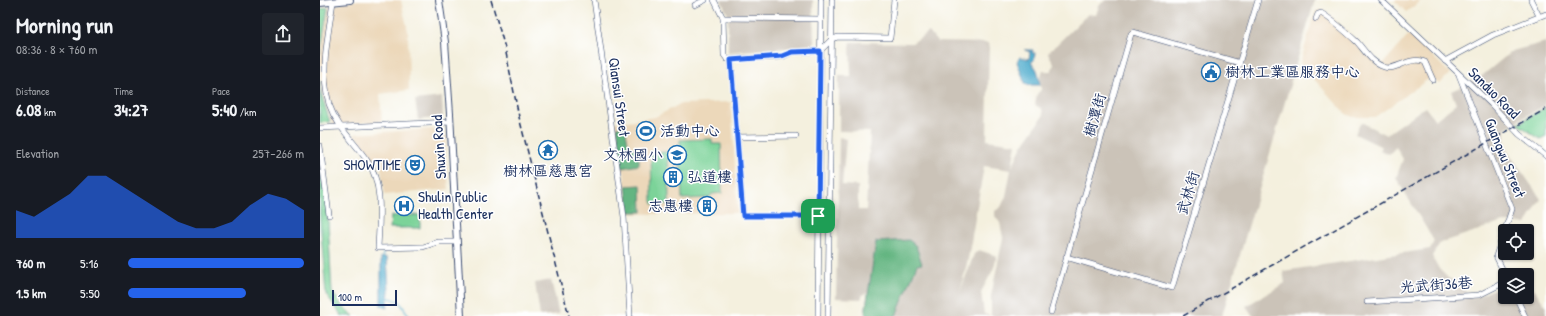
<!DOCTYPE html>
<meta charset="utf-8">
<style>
body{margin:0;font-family:"Patrick Hand","LXGW WenKai TC",sans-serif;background:#20242c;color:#f1f3f6;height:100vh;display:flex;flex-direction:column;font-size:15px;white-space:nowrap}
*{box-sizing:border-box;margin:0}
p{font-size:13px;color:#9ea1a6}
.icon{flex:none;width:22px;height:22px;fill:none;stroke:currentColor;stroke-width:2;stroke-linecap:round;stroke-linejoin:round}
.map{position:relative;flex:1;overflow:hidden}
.panel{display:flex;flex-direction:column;background:#171b24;width:320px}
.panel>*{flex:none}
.tools{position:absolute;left:1178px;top:224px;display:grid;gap:8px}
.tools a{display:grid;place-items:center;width:36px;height:36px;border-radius:4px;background:#171b24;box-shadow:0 1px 3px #0004;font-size:20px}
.scale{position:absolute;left:12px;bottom:10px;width:65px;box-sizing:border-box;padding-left:4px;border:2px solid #1b2f5e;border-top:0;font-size:11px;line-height:14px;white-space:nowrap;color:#1b2f5e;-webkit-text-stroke:3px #fff;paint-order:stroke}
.pin{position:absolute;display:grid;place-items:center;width:34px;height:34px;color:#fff;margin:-17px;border-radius:8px;box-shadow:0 2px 6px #0006}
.round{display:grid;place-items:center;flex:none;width:42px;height:42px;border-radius:4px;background:#20242c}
.headline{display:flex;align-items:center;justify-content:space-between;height:68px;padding:0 16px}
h1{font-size:22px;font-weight:800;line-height:30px}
.figures{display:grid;grid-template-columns:repeat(3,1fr);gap:6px;height:68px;padding:4px 16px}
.figures div{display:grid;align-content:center}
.figures b{font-size:17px;font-weight:800}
.figures small{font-size:11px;font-weight:400}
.figures p{font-size:11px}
.chart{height:112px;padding:8px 16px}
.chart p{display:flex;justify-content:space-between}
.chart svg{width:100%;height:72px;margin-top:4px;fill:#2563eb;opacity:.7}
ul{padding:0 16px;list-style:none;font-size:13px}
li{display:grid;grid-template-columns:64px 48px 1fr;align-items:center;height:30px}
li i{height:10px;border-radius:5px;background:#2563eb}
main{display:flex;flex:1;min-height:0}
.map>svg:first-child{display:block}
</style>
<main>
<section class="panel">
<div class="headline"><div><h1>Morning run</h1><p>08:36 · 8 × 760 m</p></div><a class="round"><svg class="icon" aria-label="share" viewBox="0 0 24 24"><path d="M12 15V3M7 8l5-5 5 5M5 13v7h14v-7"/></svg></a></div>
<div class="figures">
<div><p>Distance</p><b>6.08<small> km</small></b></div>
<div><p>Time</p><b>34:27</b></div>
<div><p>Pace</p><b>5:40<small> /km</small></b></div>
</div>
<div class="chart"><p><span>Elevation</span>257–266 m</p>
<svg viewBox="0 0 160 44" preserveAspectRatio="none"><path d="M0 44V27L10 31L20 24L30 17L40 6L50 6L60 13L70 20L80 27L90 34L100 38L110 38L120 34L130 24L140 17L150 20L160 27V44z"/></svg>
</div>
<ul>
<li><b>760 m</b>5:16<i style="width:100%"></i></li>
<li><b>1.5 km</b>5:50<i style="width:67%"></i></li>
</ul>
</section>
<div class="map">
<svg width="1226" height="316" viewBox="0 0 1226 316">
<rect width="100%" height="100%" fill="#fff"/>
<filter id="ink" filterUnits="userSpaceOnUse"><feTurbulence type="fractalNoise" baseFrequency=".025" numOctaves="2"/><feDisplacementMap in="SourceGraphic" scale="8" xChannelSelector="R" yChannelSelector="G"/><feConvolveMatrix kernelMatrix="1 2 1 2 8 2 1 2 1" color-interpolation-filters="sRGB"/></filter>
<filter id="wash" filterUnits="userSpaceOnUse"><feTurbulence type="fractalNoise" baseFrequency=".012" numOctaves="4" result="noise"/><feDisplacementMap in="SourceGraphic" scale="16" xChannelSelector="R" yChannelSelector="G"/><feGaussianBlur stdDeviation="0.9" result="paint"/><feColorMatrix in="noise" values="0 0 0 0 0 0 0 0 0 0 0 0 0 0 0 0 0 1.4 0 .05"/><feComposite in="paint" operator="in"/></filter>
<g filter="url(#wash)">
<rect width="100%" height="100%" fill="#f4f0de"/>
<!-- built -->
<g fill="#ecd8ba">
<polygon points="37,0 81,0 88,31 89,90 60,94 62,121 16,125 12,122 3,94 0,59 9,7"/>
<polygon points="1074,0 1102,0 1086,12"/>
<polygon points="1001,10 1013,18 1059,63 1062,65 1089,34 1130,73 1120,84 1110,78 1055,117 1033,117 1026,114 980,64 992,21 996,11"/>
<polygon points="411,102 418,213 308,214 304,171 301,171 293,123 335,117 361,104"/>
<polygon points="112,129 127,137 125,150 129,189 65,195 61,168 34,134"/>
</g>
<!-- industrial -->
<g fill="#cbc3b8" fill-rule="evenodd">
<polygon points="401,0 493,0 494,46 408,52 408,15"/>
<path d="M786 0H995L902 316H576L597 265H602L556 242 548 293 543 294 541 299 516 298 519 137 526 139 522 185 538 186V210H546L550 132 519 131V76H531L530 42 592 43 609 32 617 42 669 43 667 140 696 144 692 167 702 146 723 116 722 109 715 105 717 94 721 90 720 79 723 71H731L734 64 728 53 768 14 776 15 779 5ZM664 166 691 170 686 196 681 207 675 211V216L680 223 683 238 671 296V316L664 314 661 292 673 270 677 256 659 250 654 254 640 292 648 259Z"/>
<polygon points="1226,42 1226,105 1185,128 1185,148 1221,199 1206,224 1183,222 1120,243 1112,256 1119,269 1128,278 1139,283 1152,299 1185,284 1185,297 1207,297 1207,278 1224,304 1226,305 1226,316 933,316 926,306 965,283 963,271 1110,249 1114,241 1076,178 1083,159 1076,147 1069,154 1060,150 1062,147 1035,134 1041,122 1066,135 1105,107 1115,120 1136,104 1131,91 1157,80 1192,51"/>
<polygon points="122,97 123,117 98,120 95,100"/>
<polygon points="231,280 239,314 220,316 215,283"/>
</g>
<!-- green -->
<g fill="#7bd399" stroke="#4b817c">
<polygon points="8,8 0,54 0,9"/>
<polygon points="0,81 1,94 10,122 0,123"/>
<polygon points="1226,107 1226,136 1220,139 1198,124"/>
<polygon points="392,139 392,144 401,144 402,193 392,194 389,198 362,199 360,140"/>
<polygon points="331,152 348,152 349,204 333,204 332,201"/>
<polygon points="0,165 7,202 12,292 23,307 34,316 22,316 6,294 0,219"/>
<polygon points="100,215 100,228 70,228 71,216"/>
</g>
<!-- forest -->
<g fill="#64b581" stroke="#407270">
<polygon points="305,126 309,149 319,148 319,165 302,168 297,127"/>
<polygon points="321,185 322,212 309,212 306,186"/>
<polygon points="589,240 596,246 602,264 597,265 576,316 551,316 545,314 556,242"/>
</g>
<!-- water -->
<g fill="#4dabcc" stroke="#346d95">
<path d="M705 50H713L712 53H715L714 60 711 63C719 69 718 75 720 85H709L705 83 697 62 700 57 709 59 710 52Z"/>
<polygon points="61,257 67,258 69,291 67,308 61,306"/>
</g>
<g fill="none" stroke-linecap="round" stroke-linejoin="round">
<!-- stream -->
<g stroke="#4dabcc" stroke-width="1.5">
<polyline points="63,253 63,259"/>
<polyline points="67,297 79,301 89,316"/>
</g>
</g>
</g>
<g filter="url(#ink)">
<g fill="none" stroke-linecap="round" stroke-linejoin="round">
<defs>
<g id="minor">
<polyline points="274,0 304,217 310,316"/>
<polyline points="394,0 403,18 404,55 407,59 411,59 423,216 510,216"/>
<polyline points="1061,0 1171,104 1199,134 1226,156"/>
<polyline points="1211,0 1219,16"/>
<path d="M13 2C8 36 0 70 9 104 17 128 35 142 48 162 64 186 59 221 58 248L103 247 118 242H137"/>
<polyline points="375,5 385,0"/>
<polyline points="403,18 501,19"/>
<path d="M996 19 998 14 1001 13C1014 21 1025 31 1037 42 1045 51 1052 63 1064 67 1076 72 1089 55 1105 62L1113 80"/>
<polyline points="411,59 462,57 472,52 500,51 512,39 518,37 570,38 574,0"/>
<polyline points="1125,61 1173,35 1226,14"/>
<polyline points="1139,75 1192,209 1176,256 1185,275"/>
<polyline points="0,128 131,122"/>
<polyline points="417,137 476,136"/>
<polyline points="0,146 9,215"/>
<polyline points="746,257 852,288 938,0"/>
<polyline points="1196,297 1205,316"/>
<polyline points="1047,302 1159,295 1185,282"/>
<polyline points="731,312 811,34 813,32 920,63"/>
<polyline points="498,316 501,0"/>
<polyline points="508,316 512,0"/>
</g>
<g id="major">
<polyline points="119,0 125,42 130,114 141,316"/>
<polyline points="0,3 30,0"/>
</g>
</defs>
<!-- minor casing -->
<use href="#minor" stroke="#3c4c71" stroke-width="6"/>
<!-- major casing -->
<use href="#major" stroke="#3c4c71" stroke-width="8"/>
<!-- minor -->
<use href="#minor" stroke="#fff" stroke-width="5"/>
<!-- major -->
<use href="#major" stroke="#fff" stroke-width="6"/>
<!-- rail -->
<g stroke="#1b2f5e" stroke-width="1.5" stroke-dasharray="6 3" stroke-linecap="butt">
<polyline points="171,0 185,48 199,117 249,316"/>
<polyline points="863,316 1226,109"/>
</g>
</g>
</g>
<g fill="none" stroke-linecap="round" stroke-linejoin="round" filter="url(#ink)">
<defs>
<polygon id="route" points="500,51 498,216 423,216 411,60 462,56 472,52"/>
</defs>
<!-- route casing -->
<use href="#route" stroke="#fff" stroke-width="8"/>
<!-- route -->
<use href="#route" stroke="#2563eb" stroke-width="5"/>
</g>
<!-- icons -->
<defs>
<symbol id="civic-ring" viewBox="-11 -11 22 22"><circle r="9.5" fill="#fff" stroke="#1f6fb2" stroke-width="1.5"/><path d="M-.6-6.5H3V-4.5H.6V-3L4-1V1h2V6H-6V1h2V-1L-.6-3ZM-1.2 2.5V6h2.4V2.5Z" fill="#1f6fb2"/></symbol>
<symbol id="stadium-ring" viewBox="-11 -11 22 22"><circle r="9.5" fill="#fff" stroke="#1f6fb2" stroke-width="1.5"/><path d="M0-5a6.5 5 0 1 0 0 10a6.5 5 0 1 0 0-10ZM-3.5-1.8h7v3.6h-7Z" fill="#1f6fb2"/></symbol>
<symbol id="temple-ring" viewBox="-11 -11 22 22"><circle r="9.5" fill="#fff" stroke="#1f6fb2" stroke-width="1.5"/><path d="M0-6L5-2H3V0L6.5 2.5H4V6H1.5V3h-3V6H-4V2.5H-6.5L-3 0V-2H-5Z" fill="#1f6fb2"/></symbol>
<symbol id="school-ring" viewBox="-11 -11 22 22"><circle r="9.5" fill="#fff" stroke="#1f6fb2" stroke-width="1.5"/><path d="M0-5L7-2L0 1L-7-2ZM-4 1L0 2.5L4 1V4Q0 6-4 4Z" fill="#1f6fb2"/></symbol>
<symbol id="theatre-ring" viewBox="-11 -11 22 22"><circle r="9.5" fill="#fff" stroke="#1f6fb2" stroke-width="1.5"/><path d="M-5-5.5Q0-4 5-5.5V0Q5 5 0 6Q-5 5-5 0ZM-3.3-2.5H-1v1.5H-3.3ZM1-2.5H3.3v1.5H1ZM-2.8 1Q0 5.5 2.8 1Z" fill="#1f6fb2"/></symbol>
<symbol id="building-ring" viewBox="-11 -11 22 22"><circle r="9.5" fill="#fff" stroke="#1f6fb2" stroke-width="1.5"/><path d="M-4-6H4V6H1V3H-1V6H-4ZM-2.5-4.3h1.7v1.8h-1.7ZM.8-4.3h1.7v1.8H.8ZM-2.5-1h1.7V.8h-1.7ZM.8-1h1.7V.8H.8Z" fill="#1f6fb2"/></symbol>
<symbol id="hospital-ring" viewBox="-11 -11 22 22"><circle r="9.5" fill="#fff" stroke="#1f6fb2" stroke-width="1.5"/><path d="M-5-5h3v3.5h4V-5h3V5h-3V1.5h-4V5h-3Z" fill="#1f6fb2"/></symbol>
</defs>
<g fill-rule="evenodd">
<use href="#civic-ring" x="880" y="61" width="22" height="22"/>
<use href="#stadium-ring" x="315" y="120" width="22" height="22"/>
<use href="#temple-ring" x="217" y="139" width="22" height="22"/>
<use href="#school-ring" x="346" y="144" width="22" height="22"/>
<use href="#theatre-ring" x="84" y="154" width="22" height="22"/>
<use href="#building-ring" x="342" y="166" width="22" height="22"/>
<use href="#hospital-ring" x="73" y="195" width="22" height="22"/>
<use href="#building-ring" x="376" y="195" width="22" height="22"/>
</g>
<g text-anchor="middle" stroke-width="3" stroke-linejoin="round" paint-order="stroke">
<!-- poi labels -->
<g font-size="15" fill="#1b2f5e" stroke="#fff" text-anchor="start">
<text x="905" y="77">樹林工業區服務中心</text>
<text x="340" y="136">活動中心</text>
<text x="343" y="160" text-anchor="end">文林國小</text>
<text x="81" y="170" text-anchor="end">SHOWTIME</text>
<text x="228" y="176" text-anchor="middle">樹林區慈惠宮</text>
<text x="367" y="182">弘道樓</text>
<text x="98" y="202">Shulin Public<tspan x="98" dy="17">Health Center</tspan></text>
<text x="373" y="211" text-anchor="end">志惠樓</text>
</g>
<!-- street labels -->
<g font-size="15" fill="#1b2f5e" stroke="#fff">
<text transform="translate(1174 93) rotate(45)" y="5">Sanduo Road</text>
<text transform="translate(299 97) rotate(82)" y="5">Qiansui Street</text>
<text transform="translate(775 115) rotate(-74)" y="5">樹潭街</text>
<text transform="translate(119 147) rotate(-94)" y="5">Shuxin Road</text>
<text transform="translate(1185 158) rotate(68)" y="5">Guangwu Street</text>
<text transform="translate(868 193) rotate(-73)" y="5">武林街</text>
<text transform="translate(1116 285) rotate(-4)" y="5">光武街36巷</text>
</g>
</g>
</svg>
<div class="tools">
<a><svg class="icon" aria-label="locate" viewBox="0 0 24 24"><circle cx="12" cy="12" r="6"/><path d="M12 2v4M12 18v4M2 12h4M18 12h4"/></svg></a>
<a><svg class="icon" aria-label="layers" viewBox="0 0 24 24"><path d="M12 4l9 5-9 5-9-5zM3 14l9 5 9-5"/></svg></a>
</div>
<div class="scale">100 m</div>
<div class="pin" style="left:498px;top:216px;background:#1e9e55"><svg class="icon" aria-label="arrive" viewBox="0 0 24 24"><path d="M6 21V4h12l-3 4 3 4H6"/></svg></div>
</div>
</main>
